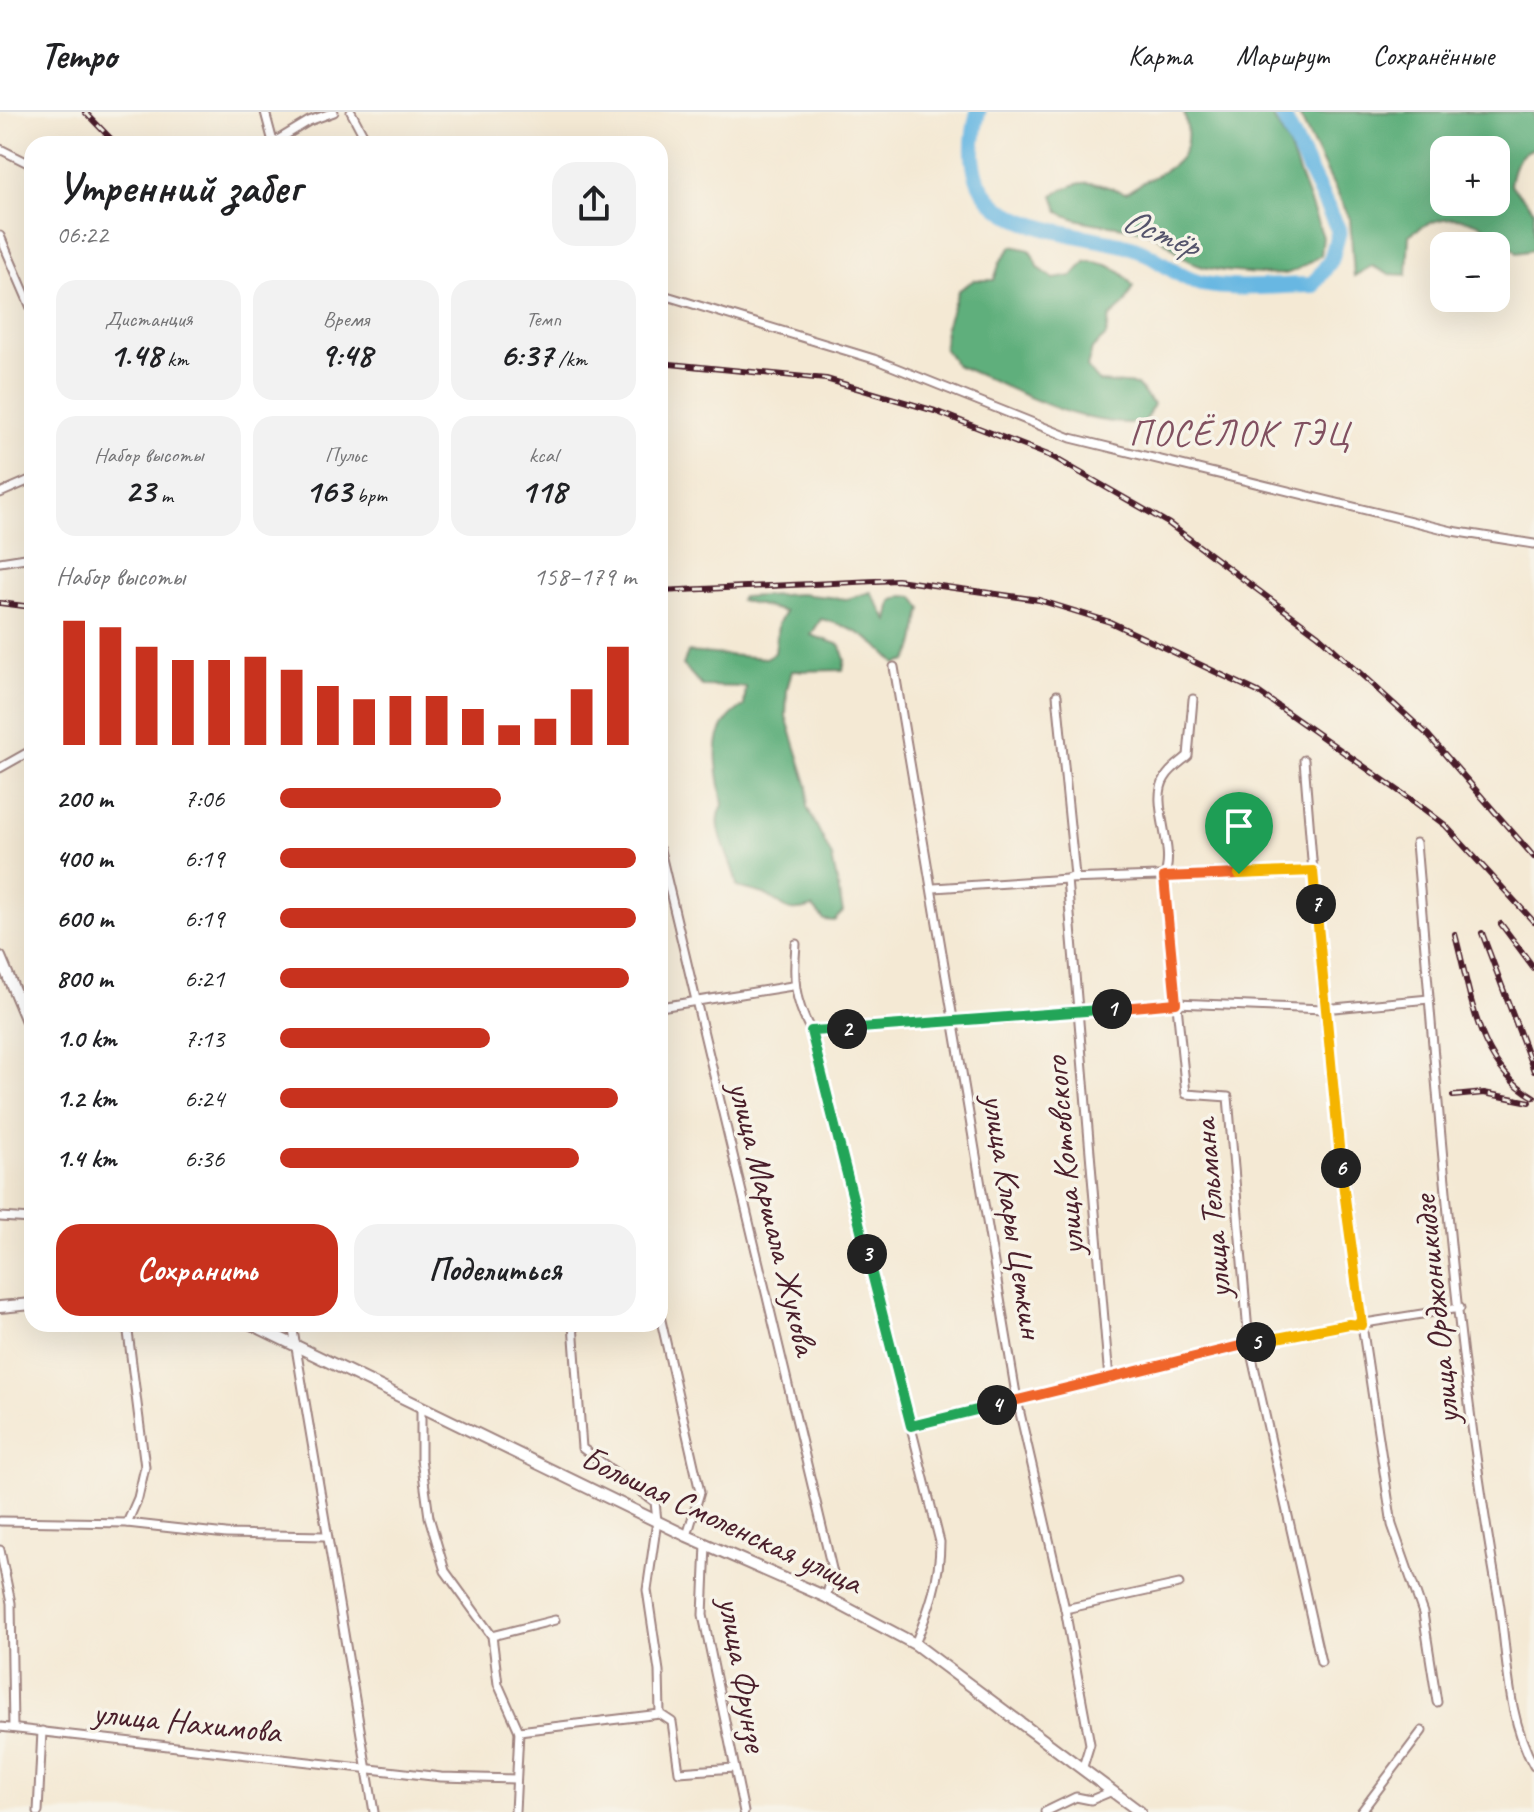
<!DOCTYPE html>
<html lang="ru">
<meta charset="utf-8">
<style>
body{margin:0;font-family:Caveat,sans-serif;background:#f2f2f2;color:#202124;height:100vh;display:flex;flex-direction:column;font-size:30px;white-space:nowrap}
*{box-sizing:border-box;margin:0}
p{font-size:26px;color:#757577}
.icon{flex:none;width:44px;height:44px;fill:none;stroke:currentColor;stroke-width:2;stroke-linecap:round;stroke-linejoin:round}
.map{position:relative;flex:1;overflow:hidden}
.drawer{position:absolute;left:24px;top:24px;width:644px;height:1196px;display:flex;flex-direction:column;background:#fff;border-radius:24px;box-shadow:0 8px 32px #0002}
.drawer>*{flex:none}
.buttons{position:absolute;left:1430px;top:24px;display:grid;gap:16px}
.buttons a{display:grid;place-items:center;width:80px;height:80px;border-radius:16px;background:#fff;box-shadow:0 8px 32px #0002;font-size:40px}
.pin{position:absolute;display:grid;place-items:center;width:68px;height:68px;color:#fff;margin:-82px -34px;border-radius:50% 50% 50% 0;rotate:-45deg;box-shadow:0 0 8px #0007}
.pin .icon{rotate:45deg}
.km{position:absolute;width:40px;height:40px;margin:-20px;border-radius:50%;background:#222;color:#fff;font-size:22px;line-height:40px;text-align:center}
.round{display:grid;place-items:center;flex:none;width:84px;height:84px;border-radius:24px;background:#f2f2f2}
.headline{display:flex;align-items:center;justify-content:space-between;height:136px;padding:0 32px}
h1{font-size:44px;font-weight:700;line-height:60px}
.metrics{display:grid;grid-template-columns:repeat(3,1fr);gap:12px;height:136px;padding:8px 32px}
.metrics div{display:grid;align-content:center;border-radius:20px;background:#f2f2f2;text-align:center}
.metrics b{font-size:34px;font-weight:700}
.metrics small{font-size:22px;font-weight:400}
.metrics p{font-size:22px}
.chart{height:224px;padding:16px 32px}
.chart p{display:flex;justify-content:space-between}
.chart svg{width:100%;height:144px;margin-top:8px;stroke:#c8321e;stroke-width:6}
.primary-button{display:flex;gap:16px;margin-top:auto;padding:16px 32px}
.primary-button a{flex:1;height:92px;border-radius:24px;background:#c8321e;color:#fff;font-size:32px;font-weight:700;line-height:92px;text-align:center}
.primary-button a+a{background:#f2f2f2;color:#202124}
ul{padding:0 32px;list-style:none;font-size:26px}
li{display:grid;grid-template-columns:128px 96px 1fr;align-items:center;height:60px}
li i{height:20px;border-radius:10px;background:#c8321e}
header{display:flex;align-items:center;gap:48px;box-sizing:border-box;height:112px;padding:0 40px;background:#fff;border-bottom:2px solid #e0e0e0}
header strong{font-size:38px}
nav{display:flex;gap:44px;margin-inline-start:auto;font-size:28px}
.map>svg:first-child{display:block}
</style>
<header>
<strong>Tempo</strong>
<nav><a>Карта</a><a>Маршрут</a><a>Сохранённые</a></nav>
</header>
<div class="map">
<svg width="1534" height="1700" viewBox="0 0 1534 1700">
<rect width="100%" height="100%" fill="#f7f3e8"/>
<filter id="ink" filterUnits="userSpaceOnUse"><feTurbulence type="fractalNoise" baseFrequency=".0125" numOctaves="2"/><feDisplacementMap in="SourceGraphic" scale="16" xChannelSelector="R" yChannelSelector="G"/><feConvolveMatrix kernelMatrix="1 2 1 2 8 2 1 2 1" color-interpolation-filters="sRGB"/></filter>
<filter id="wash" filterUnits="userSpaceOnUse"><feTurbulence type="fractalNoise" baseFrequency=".006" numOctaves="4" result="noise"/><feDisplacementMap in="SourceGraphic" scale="32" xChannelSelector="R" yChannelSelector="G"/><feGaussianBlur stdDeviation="1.8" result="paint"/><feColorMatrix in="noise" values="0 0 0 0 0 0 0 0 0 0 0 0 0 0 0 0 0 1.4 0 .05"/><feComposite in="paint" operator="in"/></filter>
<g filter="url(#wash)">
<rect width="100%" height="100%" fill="#f4e9d4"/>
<!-- forest -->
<g fill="#5eaf7c" stroke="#546754" stroke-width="2" fill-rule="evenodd">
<path d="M1184 0H1270L1288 32 1323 125 1321 143C1311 149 1299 158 1288 161 1273 165 1209 159 1195 152 1178 144 1168 127 1149 121 1119 110 1089 116 1059 100L1053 83C1084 64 1093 70 1126 81 1163 55 1199 56 1184 0Z"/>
<path d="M1302 0H1534V36C1516 43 1513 55 1510 72L1534 98V138L1517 141C1483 106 1450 93 1409 123L1407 163 1388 162 1372 154 1354 164 1350 107 1300 5ZM1496 38V90H1444V38Z"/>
<path d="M1012 134 1030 138 1039 156 1054 167 1073 164 1086 149C1108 151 1120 156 1133 174L1125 192 1110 205 1106 224 1092 237 1087 255 1099 270 1137 273 1153 292 1145 310C1082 318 1013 276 956 253L944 236 945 217 958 179 974 168H994L1000 150Z"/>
<path d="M871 480 888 509 892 489 903 484 914 485 922 497C914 518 920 528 907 549L896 552C876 529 852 514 821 507L811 523 840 533 845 548 843 558 792 559 787 577 786 604 808 675 807 695 832 745 843 800 834 809 824 808 813 795C781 804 788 793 764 782 755 779 745 777 737 775 735 749 708 718 723 693 718 655 704 617 744 594L746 575 702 574 683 553 688 540 766 546 775 541 778 512 785 500 740 488 742 485 800 482 847 487Z"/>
</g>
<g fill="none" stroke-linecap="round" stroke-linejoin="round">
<!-- river -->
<path stroke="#68b7e2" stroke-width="16" d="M978 0C949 117 1046 114 1127 134 1150 139 1169 159 1191 168 1222 181 1279 173 1313 173L1331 148 1339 119 1281 0"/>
</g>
</g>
<g filter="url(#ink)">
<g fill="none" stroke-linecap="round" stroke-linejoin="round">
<defs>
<g id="street">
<polyline points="265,0 273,30"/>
<polyline points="351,0 368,32"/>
<polyline points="271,32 309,9 334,0"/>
<polyline points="0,37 32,53"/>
<polyline points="0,124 32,198"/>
<polyline points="660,182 874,247 1071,326 1452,419 1534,432"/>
<polyline points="0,381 32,367"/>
<polyline points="0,450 32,445"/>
<polyline points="894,555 1017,1288 1065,1497 1090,1632 1082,1658"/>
<polyline points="1057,583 1075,764 1067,767 1109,1267"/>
<path d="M1193 587 1188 644C1181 650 1170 657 1165 666 1149 690 1177 737 1164 765L1186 982 1228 985 1249 1232 1321 1550"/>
<polyline points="1304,648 1324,897 1362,1213 1392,1413 1423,1501 1437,1590"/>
<polyline points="0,656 32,638"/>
<path d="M1416 731C1438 983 1454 1240 1499 1489 1508 1545 1506 1604 1534 1654"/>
<polyline points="660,738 833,1461 826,1485"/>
<polyline points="934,776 1067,767 1313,759"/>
<path d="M796 832C793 867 794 888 811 919L940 1430C940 1468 929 1497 915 1532"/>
<polyline points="660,895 792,874"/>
<polyline points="811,919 1176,891 1324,897 1429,887"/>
<polyline points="0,1105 32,1107"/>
<polyline points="660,1204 700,1380 687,1424"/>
<polyline points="292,1212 374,1700"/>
<polyline points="573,1212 582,1336 655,1390 657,1409 647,1478 659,1559 660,1602 672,1610 679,1660 734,1656"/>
<polyline points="421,1295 421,1347 429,1405 445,1459 492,1524 498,1572 519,1619 515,1700"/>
<polyline points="911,1314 1276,1225 1460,1196"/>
<polyline points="0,1409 127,1411 226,1422 325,1424"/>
<polyline points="127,1411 138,1386 145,1355 127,1212"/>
<polyline points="706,1432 703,1503 744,1700"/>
<polyline points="0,1438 11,1491 13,1616"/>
<polyline points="1065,1497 1179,1472"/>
<polyline points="492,1524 555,1508"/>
<polyline points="0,1615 441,1665 515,1667"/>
<polyline points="519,1619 660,1602"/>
<polyline points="38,1700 42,1619"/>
<polyline points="1045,1700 1076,1685 1091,1688 1110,1680"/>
<polyline points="1361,1700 1422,1619"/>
</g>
<g id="secondary">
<polyline points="0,845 32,921"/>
<polyline points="0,1195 32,1192"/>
<polyline points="251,1212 687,1424 826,1485 915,1532 1140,1700"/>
</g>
</defs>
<!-- street casing -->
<use href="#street" stroke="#9f8480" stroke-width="11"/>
<!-- secondary casing -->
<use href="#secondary" stroke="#9f8480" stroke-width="14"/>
<!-- street -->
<use href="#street" stroke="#fff" stroke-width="7"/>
<!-- secondary -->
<use href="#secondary" stroke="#fff" stroke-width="10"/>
<defs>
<g id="rail">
<polyline points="85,0 116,32"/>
<polyline points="660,251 826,267 935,299 1053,345 1168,411 1318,523 1428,623 1534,745"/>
<polyline points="660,479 897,468 1039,488 1110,510 1258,580 1416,691 1445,713 1534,810"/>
<polyline points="0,491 32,495"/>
<polyline points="1501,812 1534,856"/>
<polyline points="1482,821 1534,959"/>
<path d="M1455 822C1471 880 1476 953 1534 985"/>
<polyline points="1453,984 1484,981 1530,990"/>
</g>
</defs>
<!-- rail casing -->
<use href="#rail" stroke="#4a1f2b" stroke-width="6"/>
<!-- rail -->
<use href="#rail" stroke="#f7f3e8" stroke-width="3" stroke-dasharray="9" stroke-linecap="butt"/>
</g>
</g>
<g fill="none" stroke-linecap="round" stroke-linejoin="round" filter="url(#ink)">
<defs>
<polyline id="split-1" points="1112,897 1176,891 1164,765 1239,762"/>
<polyline id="split-2" points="847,917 1112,897"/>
<polyline id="split-3" points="847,917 811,919 867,1142"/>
<polyline id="split-4" points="867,1142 911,1314 997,1293"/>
<polyline id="split-5" points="997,1293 1256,1230"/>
<polyline id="split-6" points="1256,1230 1349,1212 1362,1213 1341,1056"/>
<polyline id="split-7" points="1316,792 1341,1056"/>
<polyline id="split-8" points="1239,762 1313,759 1316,792"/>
</defs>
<!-- split-1 casing -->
<use href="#split-1" stroke="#fff" stroke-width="16"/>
<!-- split-2 casing -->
<use href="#split-2" stroke="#fff" stroke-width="16"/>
<!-- split-3 casing -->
<use href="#split-3" stroke="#fff" stroke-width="16"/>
<!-- split-4 casing -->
<use href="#split-4" stroke="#fff" stroke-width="16"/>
<!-- split-5 casing -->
<use href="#split-5" stroke="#fff" stroke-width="16"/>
<!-- split-6 casing -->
<use href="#split-6" stroke="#fff" stroke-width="16"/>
<!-- split-7 casing -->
<use href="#split-7" stroke="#fff" stroke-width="16"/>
<!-- split-8 casing -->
<use href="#split-8" stroke="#fff" stroke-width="16"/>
<!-- split-1 -->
<use href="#split-1" stroke="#f0652b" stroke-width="10"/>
<!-- split-2 -->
<use href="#split-2" stroke="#22a559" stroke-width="10"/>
<!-- split-3 -->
<use href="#split-3" stroke="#22a559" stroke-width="10"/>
<!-- split-4 -->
<use href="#split-4" stroke="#22a559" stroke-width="10"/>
<!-- split-5 -->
<use href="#split-5" stroke="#f0652b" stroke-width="10"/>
<!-- split-6 -->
<use href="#split-6" stroke="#f5b400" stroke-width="10"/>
<!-- split-7 -->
<use href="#split-7" stroke="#f5b400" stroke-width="10"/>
<!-- split-8 -->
<use href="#split-8" stroke="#f5b400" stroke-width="10"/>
</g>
<g text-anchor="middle" stroke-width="7" stroke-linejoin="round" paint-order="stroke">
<!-- street labels -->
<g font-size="34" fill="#4a1f2b" stroke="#f7f3e8">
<text transform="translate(1063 1044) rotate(-95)" y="12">улица Котовского</text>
<text transform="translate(1211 1097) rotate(-95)" y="12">улица Тельмана</text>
<text transform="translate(1014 1104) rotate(81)" y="12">улица Клары Цеткин</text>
<text transform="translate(774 1106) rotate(76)" y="12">улица Маршала Жукова</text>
<text transform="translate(1435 1198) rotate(-96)" y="12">улица Орджоникидзе</text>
<text transform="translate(722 1407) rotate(25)" y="12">Большая Смоленская улица</text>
<text transform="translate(744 1562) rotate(80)" y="12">улица Фрунзе</text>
<text transform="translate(187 1609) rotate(6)" y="12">улица Нахимова</text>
</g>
<!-- water labels -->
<g font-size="36" font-style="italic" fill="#54546b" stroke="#f7f3e8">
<text transform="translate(1161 119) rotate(22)" y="13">Остёр</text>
</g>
<!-- neighbourhood labels -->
<g font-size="36" letter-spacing="2" fill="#815060" stroke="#f7f3e8">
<text x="1240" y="333">ПОСЁЛОК ТЭЦ</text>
</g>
</g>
</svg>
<div class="buttons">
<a>+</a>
<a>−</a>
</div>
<div class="pin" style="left:1239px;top:762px;background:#1e9e55"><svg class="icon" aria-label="arrive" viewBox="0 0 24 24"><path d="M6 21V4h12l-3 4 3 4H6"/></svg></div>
<b class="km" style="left:1112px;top:897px">1</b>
<b class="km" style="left:847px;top:917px">2</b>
<b class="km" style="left:867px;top:1142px">3</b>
<b class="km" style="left:997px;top:1293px">4</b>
<b class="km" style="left:1256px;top:1230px">5</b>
<b class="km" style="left:1341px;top:1056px">6</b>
<b class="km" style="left:1316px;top:792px">7</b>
<section class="drawer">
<div class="headline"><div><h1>Утренний забег</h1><p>06:22</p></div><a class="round"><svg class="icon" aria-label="share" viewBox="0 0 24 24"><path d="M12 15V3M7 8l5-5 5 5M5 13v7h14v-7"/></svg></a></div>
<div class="metrics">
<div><p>Дистанция</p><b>1.48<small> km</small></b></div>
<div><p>Время</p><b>9:48</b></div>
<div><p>Темп</p><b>6:37<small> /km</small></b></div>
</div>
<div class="metrics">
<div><p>Набор высоты</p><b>23<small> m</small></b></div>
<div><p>Пульс</p><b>163<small> bpm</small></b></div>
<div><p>kcal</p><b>118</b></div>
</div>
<div class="chart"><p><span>Набор высоты</span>158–179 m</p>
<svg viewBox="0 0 160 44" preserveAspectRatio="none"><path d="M5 44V6M15 44V8M25 44V14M35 44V18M45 44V18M55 44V17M65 44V21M75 44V26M85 44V30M95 44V29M105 44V29M115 44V33M125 44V38M135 44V36M145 44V27M155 44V14"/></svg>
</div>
<ul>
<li><b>200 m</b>7:06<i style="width:62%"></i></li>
<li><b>400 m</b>6:19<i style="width:100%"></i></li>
<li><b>600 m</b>6:19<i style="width:100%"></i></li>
<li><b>800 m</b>6:21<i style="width:98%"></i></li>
<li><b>1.0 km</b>7:13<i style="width:59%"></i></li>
<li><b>1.2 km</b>6:24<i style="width:95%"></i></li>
<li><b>1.4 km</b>6:36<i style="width:84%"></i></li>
</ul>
<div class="primary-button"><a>Сохранить</a><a>Поделиться</a></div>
</section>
</div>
